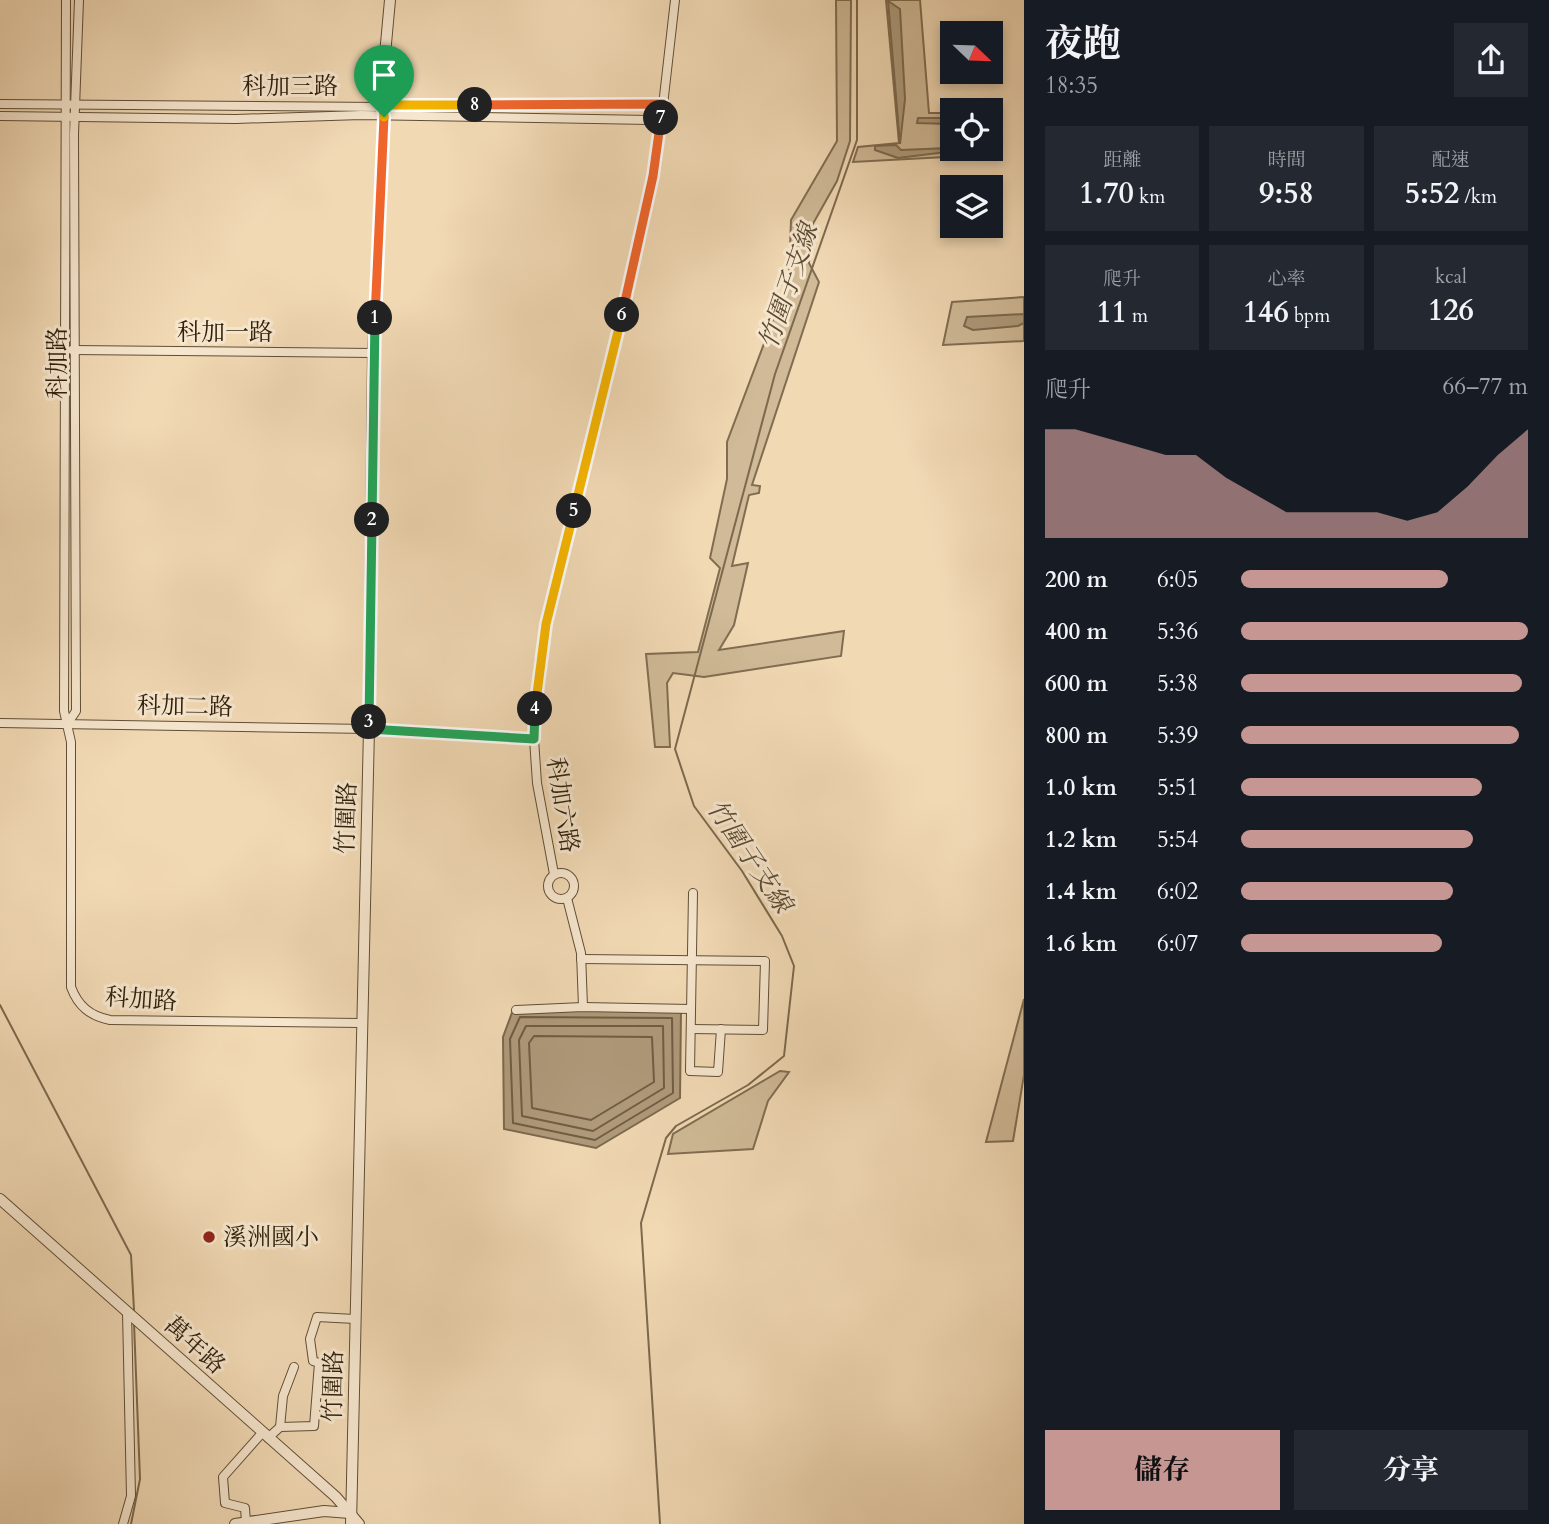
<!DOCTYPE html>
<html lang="zh-TW">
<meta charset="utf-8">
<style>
body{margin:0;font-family:Cardo,"Noto Serif TC",serif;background:#242831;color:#f1f3f6;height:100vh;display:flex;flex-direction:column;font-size:26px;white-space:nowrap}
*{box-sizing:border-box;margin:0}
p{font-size:23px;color:#9ea1a6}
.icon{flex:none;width:38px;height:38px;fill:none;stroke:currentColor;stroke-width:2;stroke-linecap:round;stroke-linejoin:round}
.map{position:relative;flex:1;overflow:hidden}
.side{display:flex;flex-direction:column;background:#171b24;width:525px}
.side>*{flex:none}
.needle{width:46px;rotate:113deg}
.buttons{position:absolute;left:940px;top:21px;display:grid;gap:14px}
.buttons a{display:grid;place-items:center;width:63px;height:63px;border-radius:0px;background:#171b24;box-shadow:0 4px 10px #0003;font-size:35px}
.pin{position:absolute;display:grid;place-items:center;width:60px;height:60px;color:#fff;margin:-72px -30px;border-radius:50% 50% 50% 0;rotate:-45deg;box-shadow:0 0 7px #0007}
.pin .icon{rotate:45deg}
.km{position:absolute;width:35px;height:35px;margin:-18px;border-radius:50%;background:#222;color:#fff;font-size:19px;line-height:35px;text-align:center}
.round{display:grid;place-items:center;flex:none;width:74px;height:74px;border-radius:0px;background:#242831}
.head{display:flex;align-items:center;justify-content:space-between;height:119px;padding:0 21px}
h1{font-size:38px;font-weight:700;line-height:52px}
.figures{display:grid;grid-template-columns:repeat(3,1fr);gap:10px;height:119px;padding:7px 21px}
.figures div{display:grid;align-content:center;border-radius:0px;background:#242831;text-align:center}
.figures b{font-size:30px;font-weight:700}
.figures small{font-size:19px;font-weight:400}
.figures p{font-size:19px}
.chart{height:196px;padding:14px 21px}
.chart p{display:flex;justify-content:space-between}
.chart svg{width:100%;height:126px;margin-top:7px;fill:#c59692;opacity:.7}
.action{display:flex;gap:14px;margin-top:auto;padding:14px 21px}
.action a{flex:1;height:80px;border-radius:0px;background:#c59692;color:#111;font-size:28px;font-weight:700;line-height:80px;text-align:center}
.action a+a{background:#242831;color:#f1f3f6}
ul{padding:0 21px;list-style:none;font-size:23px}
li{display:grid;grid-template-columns:112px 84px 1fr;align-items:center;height:52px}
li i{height:18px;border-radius:9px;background:#c59692}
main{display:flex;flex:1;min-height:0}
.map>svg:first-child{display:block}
</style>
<main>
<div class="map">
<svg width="1024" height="1524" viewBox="0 0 1024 1524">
<rect width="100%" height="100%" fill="#f1d9b4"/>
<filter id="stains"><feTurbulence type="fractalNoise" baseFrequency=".00286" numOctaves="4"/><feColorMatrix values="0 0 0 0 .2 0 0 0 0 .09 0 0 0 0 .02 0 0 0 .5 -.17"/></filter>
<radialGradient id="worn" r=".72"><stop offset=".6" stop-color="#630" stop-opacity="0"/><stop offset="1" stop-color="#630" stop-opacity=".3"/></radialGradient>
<!-- green -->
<g fill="#d0ba97" stroke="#806d51" stroke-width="2">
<polygon points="836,0 851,0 850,141 837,181 810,229 809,263 819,282 752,485 760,486 759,493 749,495 732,566 748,563 734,625 719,650 844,631 841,656 704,677 673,673 667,683 670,747 655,747 646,654 698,652 720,568 710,558 727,479 727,442 789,277 791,220 837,141"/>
<polygon points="886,0 920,0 929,113 952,113 952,149 963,149 964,156 853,162 858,147 899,143"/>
<polygon points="1024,297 1024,341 943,345 952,302"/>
<polygon points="1024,999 1024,1075 1013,1141 986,1142"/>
<polygon points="780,1071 789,1072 768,1101 753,1149 668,1154 673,1134"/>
</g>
<!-- water -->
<g fill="#af9a7b" stroke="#7c694e" stroke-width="2">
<polygon points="888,1 900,9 905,99 900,144"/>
<polygon points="918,118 952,118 955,151 898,158 875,150 875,146 896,145 901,150 949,148 949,124 917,123"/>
<polygon points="1024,314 1024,323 1018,326 973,330 964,326 967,317"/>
<polygon points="513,1010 681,1010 680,1098 596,1148 504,1129 503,1037"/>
</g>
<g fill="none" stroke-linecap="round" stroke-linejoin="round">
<!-- shore -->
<g stroke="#705d43" stroke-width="2">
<polygon points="520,1017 672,1018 673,1093 595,1140 513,1123 510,1039"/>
<polygon points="526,1026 663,1026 664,1088 593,1131 522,1116 519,1040"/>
<polygon points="534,1036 652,1037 654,1082 591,1120 532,1108 529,1043"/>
</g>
<!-- stream -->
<g stroke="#7c694e" stroke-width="2">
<polyline points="0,1005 131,1255 134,1310"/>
<polyline points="131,1524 140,1479 134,1323"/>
<polyline points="660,1524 641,1223 666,1138 676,1126 748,1085 784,1056 794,966 782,936 742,871 694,806 675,749 775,374 857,140 857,0"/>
</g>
<defs>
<g id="minor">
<path d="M66 0 64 711 71 742V987C78 1006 90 1016 110 1020L361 1023"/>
<polyline points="0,104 383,107 663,104"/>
<polyline points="0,116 236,119 361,115 650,120 660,126"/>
<polyline points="72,350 373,353"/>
<polyline points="0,723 369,729 534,739"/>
<polyline points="68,723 76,711 74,134 79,0"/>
<circle cx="561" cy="886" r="13"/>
<polyline points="554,874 537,783 534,739 539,664 555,583 643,228 658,149 675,0"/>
<polyline points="693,893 690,1071 718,1072 721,1029"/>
<polyline points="567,898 581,953 583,1007"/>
<polyline points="581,959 765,961 763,1030 691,1029"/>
<polyline points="516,1010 583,1007 691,1009"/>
<polyline points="280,1427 283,1396 294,1367"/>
<polyline points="268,1438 280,1427 314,1426 319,1363 313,1361 310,1339 317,1317 355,1319"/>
<polyline points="246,1522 245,1508 225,1503 223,1477 262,1433"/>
<polyline points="123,1524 131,1496 127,1312"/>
</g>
<g id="tertiary">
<polyline points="0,1199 336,1497 359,1524"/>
<polyline points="235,1524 324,1511 350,1513"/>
<polyline points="351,1524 369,729 373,353 384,117 381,98 390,0"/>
</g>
</defs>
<!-- minor casing -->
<use href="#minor" stroke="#604e35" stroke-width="10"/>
<!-- tertiary casing -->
<use href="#tertiary" stroke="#604e35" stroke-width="12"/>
<!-- minor -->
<use href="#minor" stroke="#f6e6ce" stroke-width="8"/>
<!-- tertiary -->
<use href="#tertiary" stroke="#f6e6ce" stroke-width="10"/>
</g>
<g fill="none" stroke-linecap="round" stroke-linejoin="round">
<defs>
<polyline id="split-1" points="375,318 384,117"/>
<polyline id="split-2" points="372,520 375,318"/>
<polyline id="split-3" points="369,722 372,520"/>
<polyline id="split-4" points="369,722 369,729 534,739 535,709"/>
<polyline id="split-5" points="535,709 546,624 574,511"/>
<polyline id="split-6" points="574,511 622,315"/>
<polyline id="split-7" points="622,315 653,176 661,118"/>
<polyline id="split-8" points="475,105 663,104 661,118"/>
<polyline id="split-9" points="384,117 383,107 391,105 475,105"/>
</defs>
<!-- split-1 casing -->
<use href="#split-1" stroke="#fff" stroke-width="14"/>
<!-- split-2 casing -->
<use href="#split-2" stroke="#fff" stroke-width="14"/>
<!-- split-3 casing -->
<use href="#split-3" stroke="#fff" stroke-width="14"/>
<!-- split-4 casing -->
<use href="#split-4" stroke="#fff" stroke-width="14"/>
<!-- split-5 casing -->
<use href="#split-5" stroke="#fff" stroke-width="14"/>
<!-- split-6 casing -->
<use href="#split-6" stroke="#fff" stroke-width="14"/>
<!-- split-7 casing -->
<use href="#split-7" stroke="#fff" stroke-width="14"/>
<!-- split-8 casing -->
<use href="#split-8" stroke="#fff" stroke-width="14"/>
<!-- split-9 casing -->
<use href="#split-9" stroke="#fff" stroke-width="14"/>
<!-- split-1 -->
<use href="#split-1" stroke="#f0652b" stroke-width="9"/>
<!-- split-2 -->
<use href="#split-2" stroke="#22a559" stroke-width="9"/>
<!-- split-3 -->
<use href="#split-3" stroke="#22a559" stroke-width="9"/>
<!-- split-4 -->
<use href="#split-4" stroke="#22a559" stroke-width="9"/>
<!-- split-5 -->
<use href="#split-5" stroke="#f5b400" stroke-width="9"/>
<!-- split-6 -->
<use href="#split-6" stroke="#f5b400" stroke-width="9"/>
<!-- split-7 -->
<use href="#split-7" stroke="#f0652b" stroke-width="9"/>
<!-- split-8 -->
<use href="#split-8" stroke="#f0652b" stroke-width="9"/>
<!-- split-9 -->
<use href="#split-9" stroke="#f5b400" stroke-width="9"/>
</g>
<!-- markers -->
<circle fill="#8f2418" stroke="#f6e6ce" stroke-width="2.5" cx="209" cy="1237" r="7"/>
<g text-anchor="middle" stroke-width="6" stroke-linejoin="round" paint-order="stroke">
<!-- street labels -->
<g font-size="24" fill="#30200b" stroke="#f6e6ce">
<text x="290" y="94">科加三路</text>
<text x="225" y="340">科加一路</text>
<text transform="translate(57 363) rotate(-90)" y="8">科加路</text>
<text transform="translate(185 706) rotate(1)" y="8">科加二路</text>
<text transform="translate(563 805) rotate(81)" y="8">科加六路</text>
<text transform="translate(346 818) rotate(-88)" y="8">竹圍路</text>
<text transform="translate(141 999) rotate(4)" y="8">科加路</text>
<text transform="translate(195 1345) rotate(42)" y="8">萬年路</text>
<text transform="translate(333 1386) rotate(-89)" y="8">竹圍路</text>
</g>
<!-- poi labels -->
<g font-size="24" fill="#30200b" stroke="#f6e6ce" text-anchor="start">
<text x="223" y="1245">溪洲國小</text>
</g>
<!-- water labels -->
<g font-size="26" font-style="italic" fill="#5c4b32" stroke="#f6e6ce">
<text transform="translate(788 286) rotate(-71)" y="9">竹圍子支線</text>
<text transform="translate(750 856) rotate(56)" y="9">竹圍子支線</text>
</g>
</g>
<rect width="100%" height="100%" filter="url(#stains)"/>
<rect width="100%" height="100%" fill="url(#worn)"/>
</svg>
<div class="buttons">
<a><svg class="needle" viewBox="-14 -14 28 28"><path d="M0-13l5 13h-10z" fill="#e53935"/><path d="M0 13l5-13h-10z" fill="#9ea1a6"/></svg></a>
<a><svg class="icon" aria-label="locate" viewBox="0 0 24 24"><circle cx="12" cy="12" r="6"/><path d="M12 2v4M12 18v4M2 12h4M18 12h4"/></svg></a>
<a><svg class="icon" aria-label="layers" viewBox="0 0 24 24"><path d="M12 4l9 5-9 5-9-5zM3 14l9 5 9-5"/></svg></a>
</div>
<div class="pin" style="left:384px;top:117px;background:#1e9e55"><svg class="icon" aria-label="arrive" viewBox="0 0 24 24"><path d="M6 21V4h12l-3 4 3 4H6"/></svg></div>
<b class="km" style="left:375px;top:318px">1</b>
<b class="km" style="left:372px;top:520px">2</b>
<b class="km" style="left:369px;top:722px">3</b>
<b class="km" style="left:535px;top:709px">4</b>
<b class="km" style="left:574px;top:511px">5</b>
<b class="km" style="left:622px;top:315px">6</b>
<b class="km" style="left:661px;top:118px">7</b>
<b class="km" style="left:475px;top:105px">8</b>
</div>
<section class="side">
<div class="head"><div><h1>夜跑</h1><p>18:35</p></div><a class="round"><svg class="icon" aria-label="share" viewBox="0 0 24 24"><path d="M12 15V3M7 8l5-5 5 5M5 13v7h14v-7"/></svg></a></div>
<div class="figures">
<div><p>距離</p><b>1.70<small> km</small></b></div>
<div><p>時間</p><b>9:58</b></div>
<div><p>配速</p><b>5:52<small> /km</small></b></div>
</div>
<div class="figures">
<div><p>爬升</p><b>11<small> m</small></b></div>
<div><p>心率</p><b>146<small> bpm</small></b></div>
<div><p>kcal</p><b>126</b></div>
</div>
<div class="chart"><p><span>爬升</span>66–77 m</p>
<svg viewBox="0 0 160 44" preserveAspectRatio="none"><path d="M0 44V6L10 6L20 9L30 12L40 15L50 15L60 23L70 29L80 35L90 35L100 35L110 35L120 38L130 35L140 26L150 15L160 6V44z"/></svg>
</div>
<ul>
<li><b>200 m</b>6:05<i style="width:72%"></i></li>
<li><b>400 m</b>5:36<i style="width:100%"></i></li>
<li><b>600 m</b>5:38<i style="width:98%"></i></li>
<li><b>800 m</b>5:39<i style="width:97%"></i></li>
<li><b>1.0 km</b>5:51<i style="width:84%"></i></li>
<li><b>1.2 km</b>5:54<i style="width:81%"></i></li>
<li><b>1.4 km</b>6:02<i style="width:74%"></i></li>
<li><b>1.6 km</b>6:07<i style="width:70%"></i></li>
</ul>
<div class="action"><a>儲存</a><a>分享</a></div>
</section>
</main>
